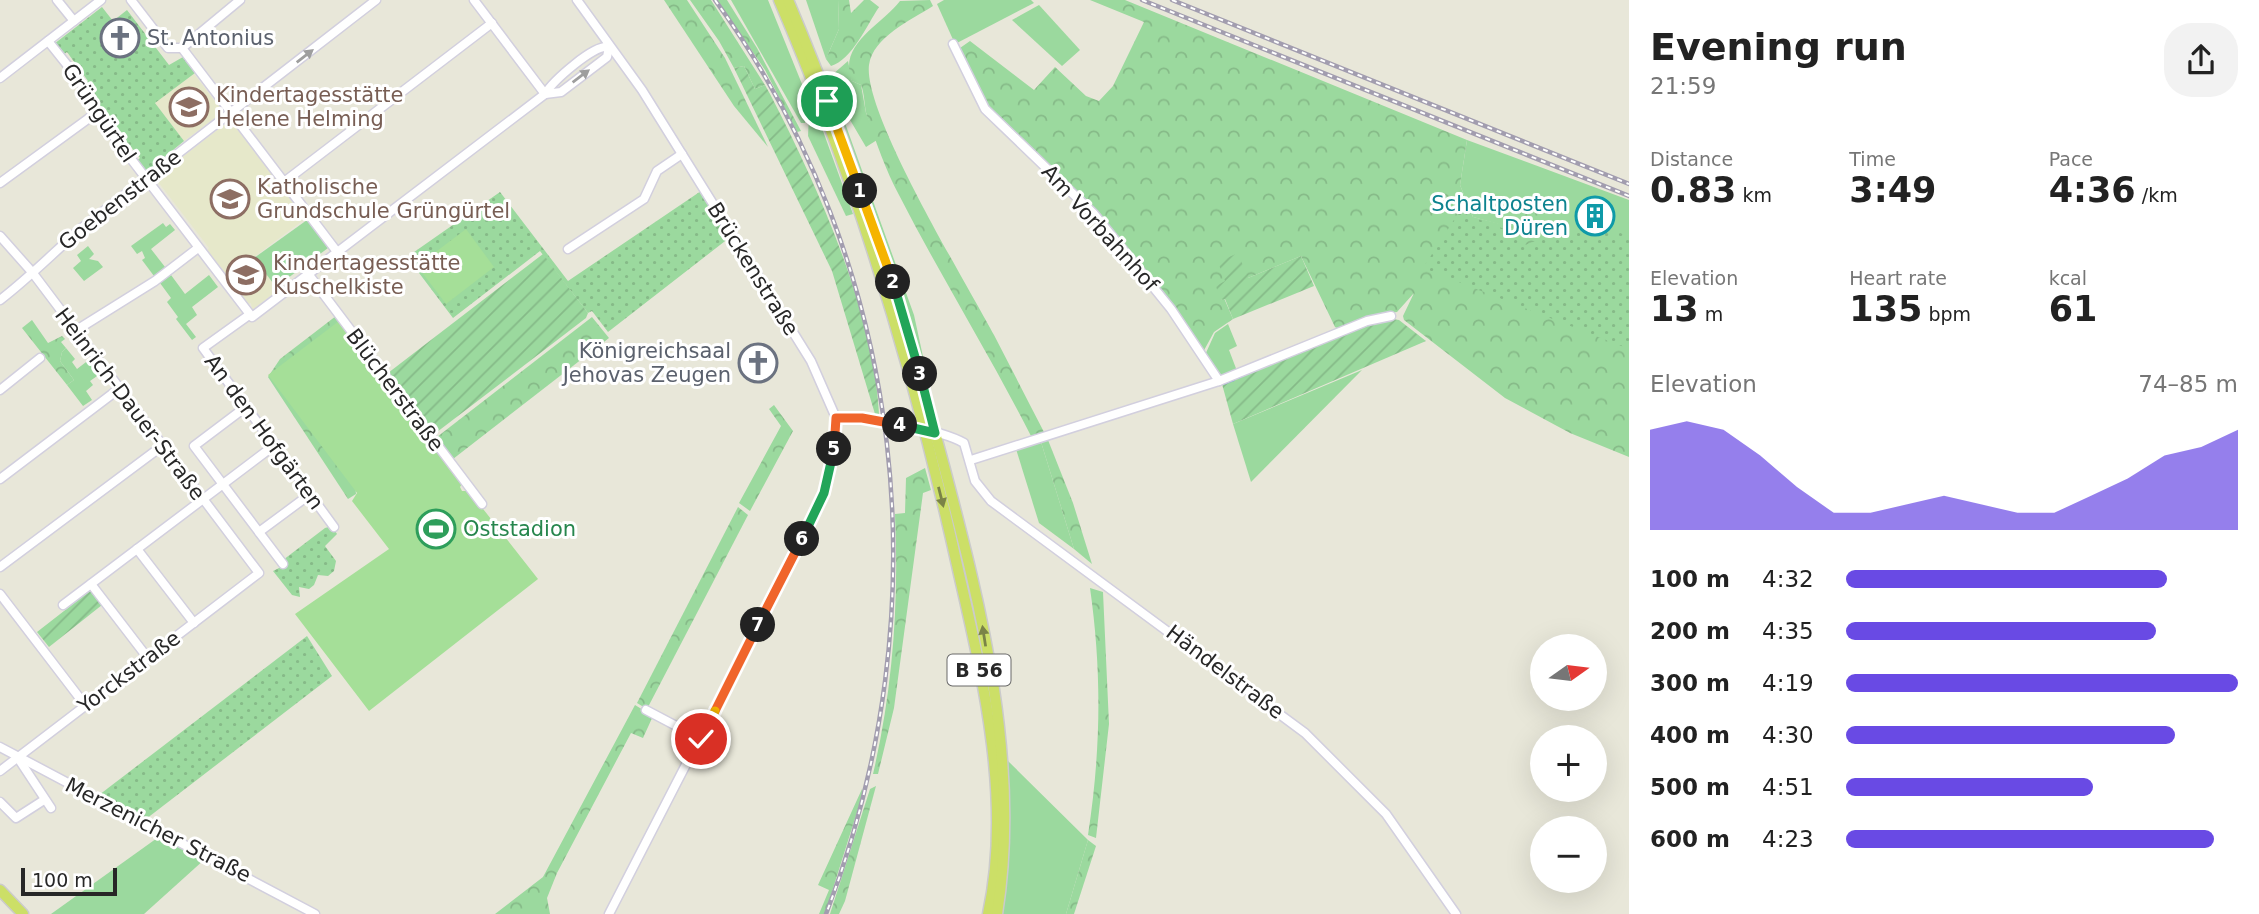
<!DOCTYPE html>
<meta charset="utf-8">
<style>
body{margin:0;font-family:"DejaVu Sans",sans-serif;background:#f2f2f2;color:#222;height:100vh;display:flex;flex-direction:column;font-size:26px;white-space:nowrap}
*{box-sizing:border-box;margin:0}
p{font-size:23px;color:#767676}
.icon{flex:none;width:38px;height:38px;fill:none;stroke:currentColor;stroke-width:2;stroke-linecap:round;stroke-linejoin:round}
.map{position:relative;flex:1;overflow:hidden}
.details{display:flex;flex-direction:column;background:#fff;width:630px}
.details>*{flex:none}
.needle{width:46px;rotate:76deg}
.buttons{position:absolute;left:1530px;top:634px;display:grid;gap:14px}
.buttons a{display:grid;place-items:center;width:77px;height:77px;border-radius:50%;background:#fff;box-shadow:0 7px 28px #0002;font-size:35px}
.scale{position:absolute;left:21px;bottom:18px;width:96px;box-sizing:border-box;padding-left:7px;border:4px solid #272727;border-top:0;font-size:19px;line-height:24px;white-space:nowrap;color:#272727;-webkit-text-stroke:5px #fff;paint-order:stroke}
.pin{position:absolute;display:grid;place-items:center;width:60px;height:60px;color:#fff;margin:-30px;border:4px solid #fff;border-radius:50%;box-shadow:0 2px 7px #0007}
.km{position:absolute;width:35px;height:35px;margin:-18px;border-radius:50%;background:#222;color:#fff;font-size:19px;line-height:35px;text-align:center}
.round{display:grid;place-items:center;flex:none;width:74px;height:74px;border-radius:28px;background:#f2f2f2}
.head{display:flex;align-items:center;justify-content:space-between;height:119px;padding:0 21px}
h1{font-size:38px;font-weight:700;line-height:52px}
.figures{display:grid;grid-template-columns:repeat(3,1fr);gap:10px;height:119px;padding:7px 21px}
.figures div{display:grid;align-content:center}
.figures b{font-size:35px;font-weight:700}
.figures small{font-size:19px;font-weight:400}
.figures p{font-size:19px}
.chart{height:196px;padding:14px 21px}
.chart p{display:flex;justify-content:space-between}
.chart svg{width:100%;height:126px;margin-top:7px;fill:#694ae4;opacity:.7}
ul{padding:0 21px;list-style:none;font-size:23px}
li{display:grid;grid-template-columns:112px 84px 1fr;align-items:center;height:52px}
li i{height:18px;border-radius:9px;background:#694ae4}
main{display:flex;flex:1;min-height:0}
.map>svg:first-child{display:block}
</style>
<main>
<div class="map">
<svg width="1629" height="914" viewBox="0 0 1629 914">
<defs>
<pattern id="forest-crowns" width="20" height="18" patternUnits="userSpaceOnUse" patternTransform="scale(1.75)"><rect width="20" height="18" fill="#9bd99e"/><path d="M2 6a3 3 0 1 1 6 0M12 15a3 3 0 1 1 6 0" fill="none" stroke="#86ba88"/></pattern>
<pattern id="park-dots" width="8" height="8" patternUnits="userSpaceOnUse" patternTransform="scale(1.75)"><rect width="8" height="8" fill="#9bd99e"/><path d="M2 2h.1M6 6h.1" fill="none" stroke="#86ba88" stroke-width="1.8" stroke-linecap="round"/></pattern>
<pattern id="garden-furrows" width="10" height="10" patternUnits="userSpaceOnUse" patternTransform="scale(1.75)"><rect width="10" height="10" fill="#9bd99e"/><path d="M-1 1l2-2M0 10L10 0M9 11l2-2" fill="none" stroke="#86ba88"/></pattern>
</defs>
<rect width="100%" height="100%" fill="#e8e7d9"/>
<!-- education -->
<g fill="#e6e8ca">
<polygon points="194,74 223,112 184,141 155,103"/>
<polygon points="228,122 233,123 305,219 254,257 278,290 252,310 251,303 248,304 207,251 209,248 155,178"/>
</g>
<!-- grass -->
<g fill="#9bd99e">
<polygon points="731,0 768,0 806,94 805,123 801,123"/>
<polygon points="806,0 838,0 839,29 826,59"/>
<polygon points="944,0 1031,0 1034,3 955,44 937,4"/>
<polygon points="1039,5 1080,50 1062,66 1012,20"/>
<polygon points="848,61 852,81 861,85 866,113 877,140 866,147 843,108 832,75"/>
<polygon points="827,73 914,315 935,412 896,282 823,75"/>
<polygon points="810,95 853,214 846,216 808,136"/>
<polygon points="1467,140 1629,200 1629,273 1513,228 1473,217 1460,185"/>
<polygon points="307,220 328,248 276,287 254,258"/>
<polygon points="163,223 166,227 170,224 175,230 151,249 165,267 154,276 142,260 145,258 142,251 137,254 131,246"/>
<polygon points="88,246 94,254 89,259 98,261 103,267 84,281 73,268 81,261 77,255"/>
<polygon points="171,275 185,294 209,275 218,287 192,307 197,315 186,324 196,337 192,340 176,319 178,317 167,302 171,298 160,283"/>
<polygon points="1228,324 1237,346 1229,350 1237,371 1222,376 1205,355 1215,333"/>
<polygon points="66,348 75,359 72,362 77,369 90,359 100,374 90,381 93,385 86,391 92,400 83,406 67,385 74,380 60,361 62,352"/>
<polygon points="1362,370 1251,482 1233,424"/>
<polygon points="1041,442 1074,549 1039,523 1016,449"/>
<polygon points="1008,761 1088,840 1066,914 1002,914 1008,872"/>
<polygon points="160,836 205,859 144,914 51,914"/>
</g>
<!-- forest -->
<g fill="url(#forest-crowns)">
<polygon points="664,0 687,0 725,58 768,147 734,106"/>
<polygon points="690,0 711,0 765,85 755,89 744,66 734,68 719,41"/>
<polygon points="717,0 727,0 757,48 801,131 797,132 765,70"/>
<path d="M838 0H849L851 13 864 0H870L879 7C867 25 852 60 831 66L826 59 839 29Z"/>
<path d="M930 0 933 6C911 20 873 37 869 65 863 114 967 284 994 335 1011 368 1028 401 1045 434L1032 438C990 355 941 277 899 195 886 171 876 142 867 116 864 106 865 95 861 85L852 81C837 44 882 25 900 1Z"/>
<polygon points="1090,0 1125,0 1467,140 1460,185 1473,217 1513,227 1533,206 1549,215 1561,233 1629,273 1629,457 1570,433 1505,398 1404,320 1403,316 1414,293 1397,312 1374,315 1339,329 1335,327 1301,256 1248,278 1217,286 1221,300 1224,298 1233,319 1214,332 1202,354 1095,213 1071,186 986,108 959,53 960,48 970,41 1034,90 1055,67 1086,96 1099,101 1113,86 1144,22"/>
<polygon points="336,316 340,325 356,494 348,499 268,377 280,359"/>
<polygon points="592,317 609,338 453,459 437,437"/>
<polygon points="32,320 48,343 62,336 65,339 61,342 66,348 62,352 60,361 74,380 67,385 22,328"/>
<polygon points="774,405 793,431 750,511 739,503 781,426 769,409"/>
<polygon points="1048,440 1073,503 1092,564 1074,549 1041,442"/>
<path d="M925 468 931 490 923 493 894 708 878 774H873C893 688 899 602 895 514L905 513 906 478Z"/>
<polygon points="738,507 748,515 647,709 637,703"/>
<path d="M1090 588 1103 592 1109 724 1096 838 1088 835C1101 750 1102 672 1090 588Z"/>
<polygon points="635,705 653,716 643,738 631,733 557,873 547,898 550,914 495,914 543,877"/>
<polygon points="876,786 845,901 839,914 830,914 870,789"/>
<polygon points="862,789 863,793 825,914 819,914 829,890 818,885"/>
<polygon points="1088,840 1096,846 1074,914 1066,914"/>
</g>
<!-- park -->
<g fill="url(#park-dots)">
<polygon points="102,7 113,21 127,10 169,65 183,57 195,73 155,103 184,141 144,174 135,162 140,158 127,142 122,145 114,133 118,129 108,116 103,119 95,104 99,101 90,85 85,87 84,84 88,81 67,52 63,55 54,44"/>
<polygon points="701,191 729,238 608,332 592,311 588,313 540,251 453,318 407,257 500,192 568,281"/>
<path d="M1459 212 1518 234 1523 246C1561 231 1588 221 1629 236V349L1423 268Z"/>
<polygon points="332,526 337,534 325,546 336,561 334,571 328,576 318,575 314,585 309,589 299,587 300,597 292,595 273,571 283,566 283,560 325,528"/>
<polygon points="307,636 332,676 146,819 99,795"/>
</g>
<!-- garden -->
<g fill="url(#garden-furrows)">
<path d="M744 66 755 89 765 85 770 94C817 184 874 312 879 414H875L832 271 734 68Z"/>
<polygon points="1238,253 1248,278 1301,256 1314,286 1233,319 1225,299 1220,300 1216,286 1225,281 1218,262"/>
<polygon points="543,254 588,313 586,318 437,432 430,433 388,373"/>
<polygon points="1385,318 1399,320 1426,341 1233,424 1222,384"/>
<polygon points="91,590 102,605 49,647 37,632"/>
</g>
<!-- pitch -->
<g fill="#a5df98">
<polygon points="466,229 494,267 446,304 417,266"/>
<polygon points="339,321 424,435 425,441 435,446 463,482 460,487 462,491 469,491 538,579 369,711 295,614 389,549 352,501 357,493 268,375"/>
</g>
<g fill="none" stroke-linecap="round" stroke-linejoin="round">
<!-- stream -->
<g stroke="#779bdf" stroke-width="2">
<polyline points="1238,378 1253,371"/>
<polyline points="1223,384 1234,380"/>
</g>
<defs>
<g id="minor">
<polyline points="57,0 74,21"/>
<polyline points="131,0 168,48 182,48"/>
<polyline points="474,0 545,94"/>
<polyline points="577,0 642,90 811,361 836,418"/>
<path d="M48 41 80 81 96 113 252 317 545 94C553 81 594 44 609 47"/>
<polyline points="953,44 985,109 1094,214 1171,309 1219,381"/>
<polyline points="182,48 338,253"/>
<polyline points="182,48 240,0"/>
<polyline points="0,78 101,0"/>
<polyline points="545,94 561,92 607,57 609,47"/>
<polyline points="284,182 492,23"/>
<polyline points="0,183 96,113"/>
<polyline points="0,236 32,272 259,573 0,771"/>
<polyline points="568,249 644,199 657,171 682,154"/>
<polyline points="309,275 482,504"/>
<path d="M0 300C29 278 55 251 83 227L376 0"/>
<polyline points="249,315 203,348 334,527"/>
<polyline points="75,331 155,281 198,248"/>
<polyline points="0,390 40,358"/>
<polyline points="247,406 194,446 283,564"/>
<path d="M836 418C859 413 944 431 964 443L975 481 991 501 1305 733 1386 814 1456 914"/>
<polyline points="971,460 1219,381 1367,321 1391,316"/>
<polyline points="0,479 120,388"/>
<polyline points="259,532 309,495"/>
<polyline points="137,549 194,623"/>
<polyline points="0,567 162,446"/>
<polyline points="91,584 147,657"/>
<polyline points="0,594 85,705"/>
<polyline points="63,605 276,444"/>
<polyline points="646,710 701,739"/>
<polyline points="0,747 315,914"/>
<polyline points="18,758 51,808"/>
<polyline points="0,802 16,818 44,800"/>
<polyline points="609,914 817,510 829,476 836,418"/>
</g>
<g id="major">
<path d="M779 0C858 184 916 379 959 574 984 683 1012 803 988 914"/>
<path d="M788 0C852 151 902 307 944 466 982 610 1021 764 997 914"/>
<polyline points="0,890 23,914"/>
</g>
</defs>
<!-- minor casing -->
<use href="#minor" stroke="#d2cfde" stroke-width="11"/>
<!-- major casing -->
<use href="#major" stroke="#cbcbcb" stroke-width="13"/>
<!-- minor -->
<use href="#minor" stroke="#fff" stroke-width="8"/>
<!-- major -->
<use href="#major" stroke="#ccdf67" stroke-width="10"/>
<defs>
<g id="rail">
<path d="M715 0C908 266 943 610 826 914"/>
<polyline points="1142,0 1629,196"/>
<polyline points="1172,0 1629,184"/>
</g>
</defs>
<!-- rail casing -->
<use href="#rail" stroke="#a29daf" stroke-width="4.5"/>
<!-- rail -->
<use href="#rail" stroke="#fff" stroke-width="2" stroke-dasharray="5" stroke-linecap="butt"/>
</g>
<!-- one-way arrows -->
<defs><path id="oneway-solid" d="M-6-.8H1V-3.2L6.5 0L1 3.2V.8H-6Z" transform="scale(1.75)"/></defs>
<g fill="#9e9e9e">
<use href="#oneway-solid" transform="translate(305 56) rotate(-38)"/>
<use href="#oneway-solid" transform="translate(581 76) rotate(-37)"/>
</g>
<g fill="#7a8347">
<use href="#oneway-solid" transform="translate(941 497) rotate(76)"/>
<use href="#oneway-solid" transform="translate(984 636) rotate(-99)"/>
</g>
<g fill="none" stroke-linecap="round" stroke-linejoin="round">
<defs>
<polyline id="split-1" points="827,101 860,191"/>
<polyline id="split-2" points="860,191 893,282"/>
<polyline id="split-3" points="893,282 920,374"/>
<polyline id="split-4" points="900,425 935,433 920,374"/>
<polyline id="split-5" points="834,449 836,418 862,418 900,425"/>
<polyline id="split-6" points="802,539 824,493 834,449"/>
<polyline id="split-7" points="758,625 802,539"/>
<polyline id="split-8" points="715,711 758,625"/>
<polyline id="split-9" points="701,739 715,711"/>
</defs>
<!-- split-1 casing -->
<use href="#split-1" stroke="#fff" stroke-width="14"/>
<!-- split-2 casing -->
<use href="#split-2" stroke="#fff" stroke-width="14"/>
<!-- split-3 casing -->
<use href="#split-3" stroke="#fff" stroke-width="14"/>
<!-- split-4 casing -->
<use href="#split-4" stroke="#fff" stroke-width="14"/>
<!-- split-5 casing -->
<use href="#split-5" stroke="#fff" stroke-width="14"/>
<!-- split-6 casing -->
<use href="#split-6" stroke="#fff" stroke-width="14"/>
<!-- split-7 casing -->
<use href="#split-7" stroke="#fff" stroke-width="14"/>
<!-- split-8 casing -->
<use href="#split-8" stroke="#fff" stroke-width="14"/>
<!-- split-9 casing -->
<use href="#split-9" stroke="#fff" stroke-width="14"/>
<!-- split-1 -->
<use href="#split-1" stroke="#f5b400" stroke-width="9"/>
<!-- split-2 -->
<use href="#split-2" stroke="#f5b400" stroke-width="9"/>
<!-- split-3 -->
<use href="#split-3" stroke="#22a559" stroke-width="9"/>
<!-- split-4 -->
<use href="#split-4" stroke="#22a559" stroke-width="9"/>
<!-- split-5 -->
<use href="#split-5" stroke="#f0652b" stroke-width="9"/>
<!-- split-6 -->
<use href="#split-6" stroke="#22a559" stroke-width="9"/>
<!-- split-7 -->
<use href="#split-7" stroke="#f0652b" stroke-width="9"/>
<!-- split-8 -->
<use href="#split-8" stroke="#f0652b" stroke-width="9"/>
<!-- split-9 -->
<use href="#split-9" stroke="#f5b400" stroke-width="9"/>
</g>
<!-- icons -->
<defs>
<symbol id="church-ring" viewBox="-11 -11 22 22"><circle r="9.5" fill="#fff" stroke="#6b7280" stroke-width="1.5"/><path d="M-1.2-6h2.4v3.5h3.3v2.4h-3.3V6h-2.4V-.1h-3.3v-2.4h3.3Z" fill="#6b7280"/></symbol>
<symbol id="school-ring" viewBox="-11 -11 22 22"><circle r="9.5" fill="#fff" stroke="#8d6e63" stroke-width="1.5"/><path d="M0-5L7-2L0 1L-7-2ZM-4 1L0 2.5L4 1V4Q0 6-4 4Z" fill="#8d6e63"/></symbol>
<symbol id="building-ring" viewBox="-11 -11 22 22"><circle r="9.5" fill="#fff" stroke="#0f9aa8" stroke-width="1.5"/><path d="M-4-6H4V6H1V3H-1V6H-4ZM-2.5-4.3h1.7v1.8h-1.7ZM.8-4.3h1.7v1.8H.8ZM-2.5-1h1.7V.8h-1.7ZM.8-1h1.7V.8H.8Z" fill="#0f9aa8"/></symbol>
<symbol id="stadium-ring" viewBox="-11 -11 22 22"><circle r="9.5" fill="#fff" stroke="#2e9e5b" stroke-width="1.5"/><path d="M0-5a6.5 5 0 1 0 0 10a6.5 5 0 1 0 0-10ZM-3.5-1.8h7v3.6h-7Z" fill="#2e9e5b"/></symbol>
</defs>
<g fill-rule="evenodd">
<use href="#church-ring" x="98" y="16" width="44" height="44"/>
<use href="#school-ring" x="167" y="85" width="44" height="44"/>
<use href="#school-ring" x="208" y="177" width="44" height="44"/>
<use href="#building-ring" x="1573" y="194" width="44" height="44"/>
<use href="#school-ring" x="224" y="253" width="44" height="44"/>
<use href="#church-ring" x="736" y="341" width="44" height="44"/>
<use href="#stadium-ring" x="414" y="507" width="44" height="44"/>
</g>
<g text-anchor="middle" stroke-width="6" stroke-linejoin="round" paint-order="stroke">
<!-- shield labels -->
<rect fill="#fff" stroke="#686868" stroke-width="2" x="947.5" y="654.5" width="63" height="31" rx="5"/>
<g font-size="19" font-weight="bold" fill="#272727">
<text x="979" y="677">B 56</text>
</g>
<!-- worship labels -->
<g font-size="21" fill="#5b616d" stroke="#fff" text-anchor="start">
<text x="147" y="45">St. Antonius</text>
<text x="731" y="358" text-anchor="end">Königreichsaal<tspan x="731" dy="24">Jehovas Zeugen</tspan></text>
</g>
<!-- education labels -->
<g font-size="21" fill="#785e54" stroke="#fff" text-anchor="start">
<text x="216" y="102">Kindertagesstätte<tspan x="216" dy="24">Helene Helming</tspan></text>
<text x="257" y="194">Katholische<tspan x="257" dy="24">Grundschule Grüngürtel</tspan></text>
<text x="273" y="270">Kindertagesstätte<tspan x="273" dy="24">Kuschelkiste</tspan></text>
</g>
<!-- street labels -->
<g font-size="21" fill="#272727" stroke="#fff">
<text transform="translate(99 113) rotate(56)" y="7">Grüngürtel</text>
<text transform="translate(120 200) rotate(-38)" y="7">Goebenstraße</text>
<text transform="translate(1100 228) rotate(48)" y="7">Am Vorbahnhof</text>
<text transform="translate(753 269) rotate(58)" y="7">Brückenstraße</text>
<text transform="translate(395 390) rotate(53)" y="7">Blücherstraße</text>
<text transform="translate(130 404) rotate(53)" y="7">Heinrich-Dauer-Straße</text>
<text transform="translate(264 432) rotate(54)" y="7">An den Hofgärten</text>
<text transform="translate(129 672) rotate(-37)" y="7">Yorckstraße</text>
<text transform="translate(1225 672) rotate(37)" y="7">Händelstraße</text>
<text transform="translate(158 830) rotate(27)" y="7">Merzenicher Straße</text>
</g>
<!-- culture labels -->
<g font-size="21" fill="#0d838f" stroke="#fff" text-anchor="end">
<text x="1568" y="211">Schaltposten<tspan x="1568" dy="24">Düren</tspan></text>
</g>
<!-- leisure labels -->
<g font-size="21" fill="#27864d" stroke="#fff" text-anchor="start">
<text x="463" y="536">Oststadion</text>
</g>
</g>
</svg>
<div class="buttons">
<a><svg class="needle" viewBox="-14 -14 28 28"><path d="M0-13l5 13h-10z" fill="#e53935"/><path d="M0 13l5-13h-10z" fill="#767676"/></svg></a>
<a>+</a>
<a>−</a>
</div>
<div class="scale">100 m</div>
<div class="pin" style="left:827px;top:101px;background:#1e9e55"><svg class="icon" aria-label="arrive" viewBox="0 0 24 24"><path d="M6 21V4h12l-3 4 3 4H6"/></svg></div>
<div class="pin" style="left:701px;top:739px;background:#d93025"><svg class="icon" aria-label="check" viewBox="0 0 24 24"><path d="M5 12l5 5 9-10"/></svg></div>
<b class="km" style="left:860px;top:191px">1</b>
<b class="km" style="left:893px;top:282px">2</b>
<b class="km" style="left:920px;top:374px">3</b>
<b class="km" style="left:900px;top:425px">4</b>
<b class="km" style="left:834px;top:449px">5</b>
<b class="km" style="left:802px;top:539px">6</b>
<b class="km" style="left:758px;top:625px">7</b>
</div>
<section class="details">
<div class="head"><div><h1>Evening run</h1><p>21:59</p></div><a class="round"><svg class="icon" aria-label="share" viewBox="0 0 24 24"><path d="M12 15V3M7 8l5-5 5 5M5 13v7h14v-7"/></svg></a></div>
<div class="figures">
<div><p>Distance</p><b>0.83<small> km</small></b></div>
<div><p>Time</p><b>3:49</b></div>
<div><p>Pace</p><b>4:36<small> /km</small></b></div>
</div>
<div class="figures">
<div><p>Elevation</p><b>13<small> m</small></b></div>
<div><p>Heart rate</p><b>135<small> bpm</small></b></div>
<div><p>kcal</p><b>61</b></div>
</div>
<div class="chart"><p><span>Elevation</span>74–85 m</p>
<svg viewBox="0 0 160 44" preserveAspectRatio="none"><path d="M0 44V9L10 6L20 9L30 18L40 29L50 38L60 38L70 35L80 32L90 35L100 38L110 38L120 32L130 26L140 18L150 15L160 9V44z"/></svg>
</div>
<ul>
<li><b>100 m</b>4:32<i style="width:82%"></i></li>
<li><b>200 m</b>4:35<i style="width:79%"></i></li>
<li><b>300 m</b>4:19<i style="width:100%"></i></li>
<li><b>400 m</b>4:30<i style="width:84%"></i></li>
<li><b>500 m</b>4:51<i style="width:63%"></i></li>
<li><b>600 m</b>4:23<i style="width:94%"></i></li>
</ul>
</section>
</main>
